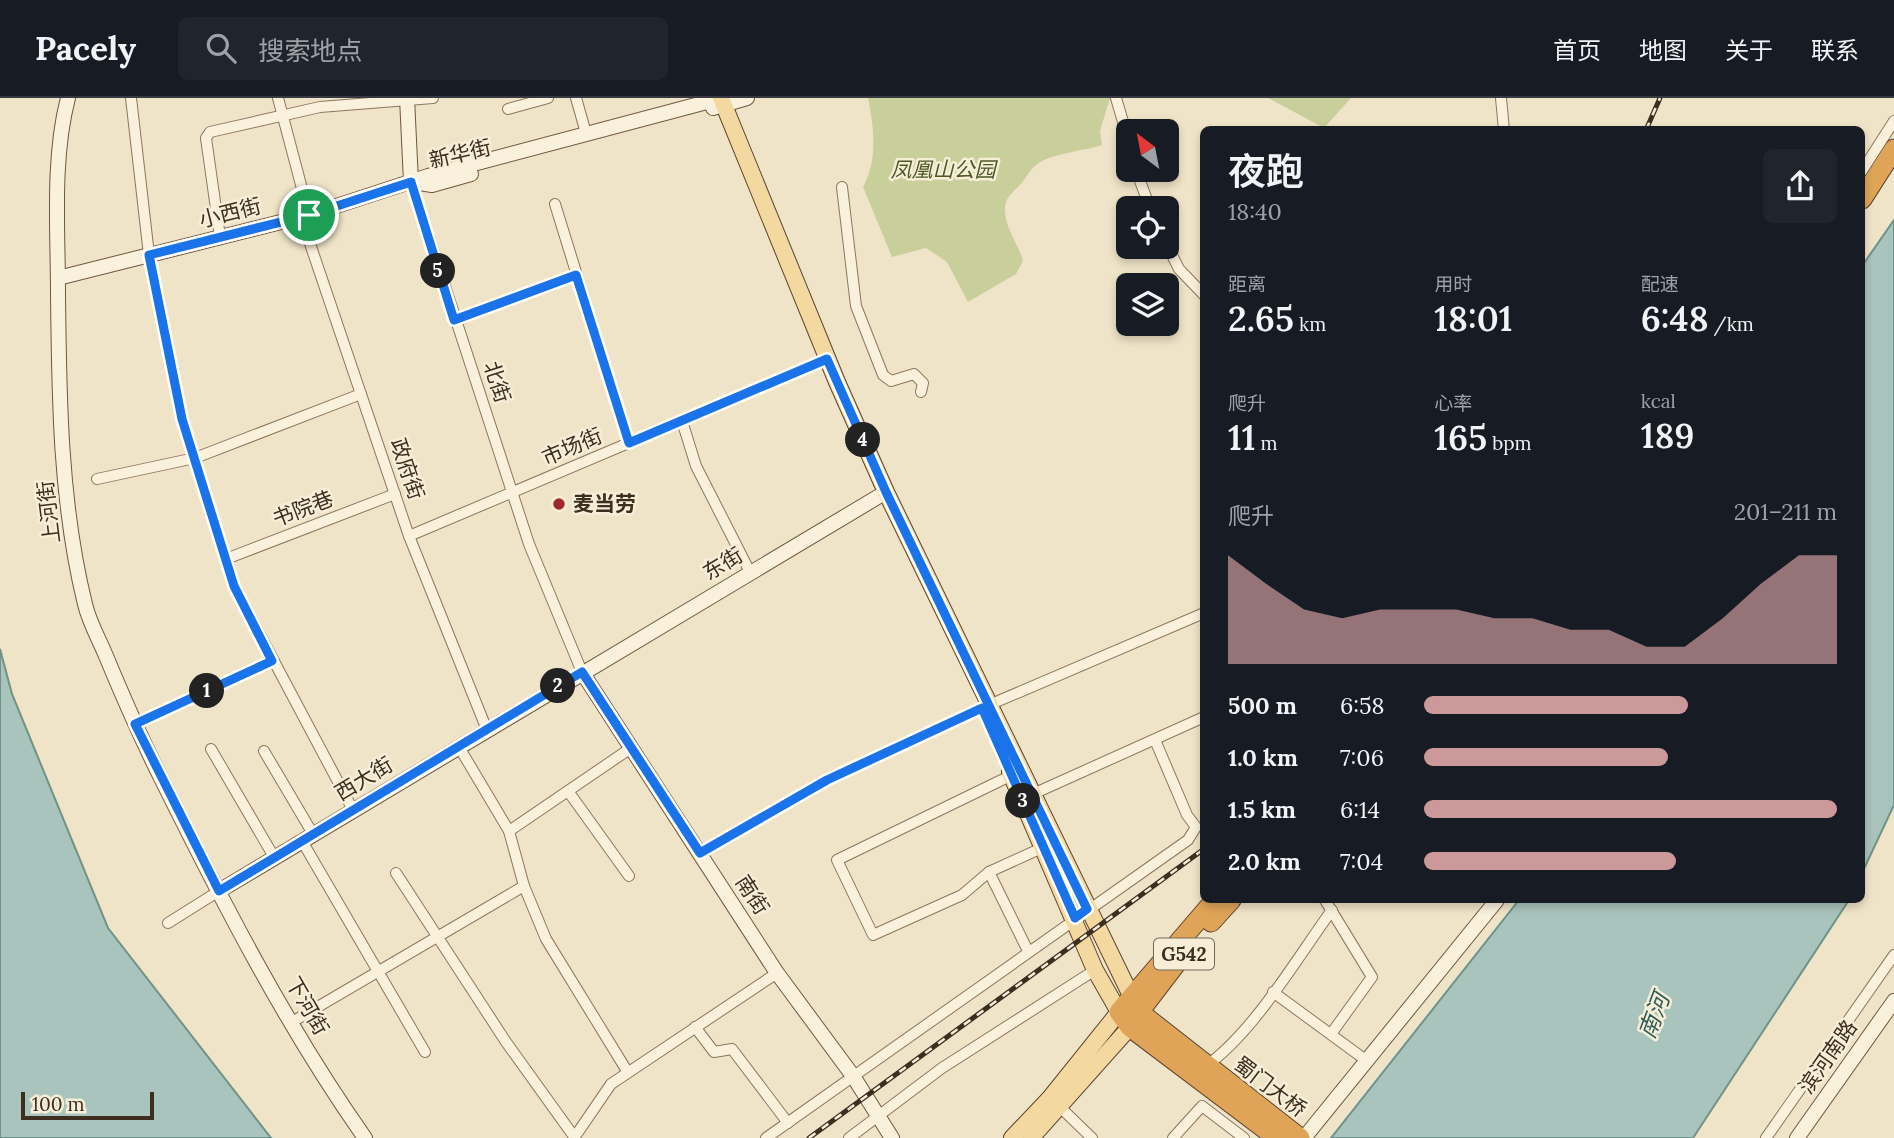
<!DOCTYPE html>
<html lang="zh">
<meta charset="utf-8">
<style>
body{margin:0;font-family:Lora,"Noto Sans SC",serif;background:#20242c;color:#f1f3f6;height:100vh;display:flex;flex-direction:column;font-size:26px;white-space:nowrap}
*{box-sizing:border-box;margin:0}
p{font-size:23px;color:#9ea1a6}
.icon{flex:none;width:38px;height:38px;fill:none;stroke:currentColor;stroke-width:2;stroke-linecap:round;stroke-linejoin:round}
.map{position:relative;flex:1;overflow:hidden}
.sheet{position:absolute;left:1200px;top:28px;width:665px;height:777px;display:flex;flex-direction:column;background:#171b24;border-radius:10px;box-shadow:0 4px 10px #0003}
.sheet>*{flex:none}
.needle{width:46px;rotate:328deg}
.buttons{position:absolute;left:1116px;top:21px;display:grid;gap:14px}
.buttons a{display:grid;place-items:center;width:63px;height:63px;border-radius:10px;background:#171b24;box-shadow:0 4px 10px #0003;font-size:35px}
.scale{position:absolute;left:21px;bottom:18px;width:133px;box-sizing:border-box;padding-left:7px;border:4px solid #3d2e20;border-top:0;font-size:19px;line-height:24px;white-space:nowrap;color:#3d2e20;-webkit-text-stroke:5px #f7eed8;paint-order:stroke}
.pin{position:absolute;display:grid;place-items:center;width:60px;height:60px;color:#fff;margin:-30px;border:4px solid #fff;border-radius:50%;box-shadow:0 2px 7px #0007}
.km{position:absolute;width:35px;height:35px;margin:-18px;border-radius:50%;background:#222;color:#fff;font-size:19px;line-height:35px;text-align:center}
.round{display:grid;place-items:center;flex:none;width:74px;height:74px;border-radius:10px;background:#20242c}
.headline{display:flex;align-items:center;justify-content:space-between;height:119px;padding:0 28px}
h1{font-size:38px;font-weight:600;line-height:52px}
.metrics{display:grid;grid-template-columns:repeat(3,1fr);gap:10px;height:119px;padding:7px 28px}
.metrics div{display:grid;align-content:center}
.metrics b{font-size:35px;font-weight:600}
.metrics small{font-size:19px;font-weight:400}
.metrics p{font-size:19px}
.chart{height:196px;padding:14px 28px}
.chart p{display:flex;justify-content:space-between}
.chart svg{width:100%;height:126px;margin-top:7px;fill:#cc999b;opacity:.7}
ul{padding:0 28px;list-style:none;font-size:23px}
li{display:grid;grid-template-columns:112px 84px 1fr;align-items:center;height:52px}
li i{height:18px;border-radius:9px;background:#cc999b}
header{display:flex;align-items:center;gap:42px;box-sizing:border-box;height:98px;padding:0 35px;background:#171b24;border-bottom:2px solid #363941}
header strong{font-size:33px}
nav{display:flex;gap:38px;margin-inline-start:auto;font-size:24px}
.search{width:490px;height:63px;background:#20242c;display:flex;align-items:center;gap:18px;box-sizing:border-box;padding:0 24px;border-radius:10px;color:#9ea1a6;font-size:26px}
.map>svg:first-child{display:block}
</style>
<header>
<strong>Pacely</strong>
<div class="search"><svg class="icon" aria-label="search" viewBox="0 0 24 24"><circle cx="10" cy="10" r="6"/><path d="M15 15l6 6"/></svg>搜索地点</div>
<nav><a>首页</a><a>地图</a><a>关于</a><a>联系</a></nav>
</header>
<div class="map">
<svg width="1894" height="1040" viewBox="0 0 1894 1040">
<rect width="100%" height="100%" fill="#f0e4c8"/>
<!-- green -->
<g fill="#c9cf9b">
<path d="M868 0H1110L1100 33 1102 47C1084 53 1047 56 1035 68 1029 73 1026 80 1021 86 1013 94 1004 100 1005 113 1006 132 1018 145 1023 163L1016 176 968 204 947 164 926 150 892 159 863 89C878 61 874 30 868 0Z"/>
<polygon points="1268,0 1351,0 1324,30"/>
</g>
<!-- water -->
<g fill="#a9c4bc" stroke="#6f938a" stroke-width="2">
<polygon points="1894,122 1894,707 1862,775 1862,168"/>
<polygon points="0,551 12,596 108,830 271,1040 0,1040"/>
<polygon points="1519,802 1849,802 1693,1040 1331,1040"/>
</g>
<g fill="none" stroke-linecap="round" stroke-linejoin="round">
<defs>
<g id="street">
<polyline points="131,0 149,157 182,321 234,488 353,712"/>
<polyline points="278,0 309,117"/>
<polyline points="576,0 586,35"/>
<polyline points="1116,0 1129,44"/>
<polyline points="1501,0 1504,32"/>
<polyline points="508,11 548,0"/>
<polyline points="1136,72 1150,110"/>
<polyline points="1862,73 1894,23"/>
<polyline points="411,84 529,446 582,574"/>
<polyline points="842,89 856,208 883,277 891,283 914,276 923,285 921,294"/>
<polyline points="555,106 629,346"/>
<polyline points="301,119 409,438 487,632"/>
<polyline points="220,139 206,40 210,34 320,9 433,0"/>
<polyline points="1167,147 1179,171 1204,197"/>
<polyline points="455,222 576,177"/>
<polyline points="682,323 696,368 750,474"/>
<polyline points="97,381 195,360 361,296"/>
<polyline points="409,438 827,261"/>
<polyline points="226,461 395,396"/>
<polyline points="135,626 272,563"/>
<polyline points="459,649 509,733 524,788 546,841 627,973"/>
<polyline points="211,651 274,759"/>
<polyline points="264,653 313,736"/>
<polyline points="1012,677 837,762 873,837 962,797 989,774 1044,749"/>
<polyline points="568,693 629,778"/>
<polyline points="1033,696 1204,619"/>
<polyline points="509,733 631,650"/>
<polyline points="302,743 425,954"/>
<polyline points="700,755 827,682 982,610 1204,515"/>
<polyline points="989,774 1028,853"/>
<polyline points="396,775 506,944 575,1040"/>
<polyline points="1325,802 1372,879 1331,936"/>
<polyline points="168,825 219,793"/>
<polyline points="1273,894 1367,963"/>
<polyline points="292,924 524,788"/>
<polyline points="695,929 714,954 732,951 788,1025"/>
<path d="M1206 968C1254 934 1297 860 1332 812"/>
<polyline points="1060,1009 1092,1040"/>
<polyline points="574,1040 611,986 777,875"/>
<polyline points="766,1040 1188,742 1196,729 1187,717 1155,642"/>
<polyline points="849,1040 942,970 1095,872"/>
<polyline points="1173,1040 1202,1008 1244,1040"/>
<polyline points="1766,1040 1894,857"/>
</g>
<g id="secondary">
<path d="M68 0C52 61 58 132 58 195 59 299 60 405 85 506 89 524 99 541 106 558 123 599 141 640 161 680 222 803 286 928 365 1040"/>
<polyline points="407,0 411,84"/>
<polyline points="713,10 747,0"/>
<polyline points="413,84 432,87 471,76"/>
<polyline points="58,180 309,117 428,78 722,0"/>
<polyline points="582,574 777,875 853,978 892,1040"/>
<polyline points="219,793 886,394"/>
<polyline points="1304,1040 1497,802"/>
<polyline points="1797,1040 1894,903"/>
</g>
<g id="primary">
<polyline points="721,0 837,284 886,394 1139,914 1130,929 1031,1040"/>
<polyline points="1010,674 1095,872 1119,914 1050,1000 1012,1040"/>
</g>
<g id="highway">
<polyline points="1862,101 1894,51"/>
<polyline points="1215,802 1119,914 1130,929 1277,1040"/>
<polyline points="1211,824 1231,802"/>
<polyline points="1178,863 1139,914 1300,1040"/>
</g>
</defs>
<!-- street casing -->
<use href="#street" stroke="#8d765c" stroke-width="12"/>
<!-- secondary casing -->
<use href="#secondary" stroke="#6f573f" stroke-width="16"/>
<!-- primary casing -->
<use href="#primary" stroke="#5b4430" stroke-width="18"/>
<!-- highway casing -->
<use href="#highway" stroke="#5b4430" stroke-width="21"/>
<!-- street -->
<use href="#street" stroke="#faf1dc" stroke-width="10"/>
<!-- secondary -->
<use href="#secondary" stroke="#faf1dc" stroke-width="14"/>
<!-- primary -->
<use href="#primary" stroke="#f3d9a0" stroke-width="16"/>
<!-- highway -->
<use href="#highway" stroke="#e0a458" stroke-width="19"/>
<defs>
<g id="rail">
<polyline points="1646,32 1660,0"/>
<polyline points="809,1040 1204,751"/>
</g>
</defs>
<!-- rail casing -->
<use href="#rail" stroke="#3d2e20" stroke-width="5"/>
<!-- rail -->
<use href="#rail" stroke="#f7eed8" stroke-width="2.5" stroke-dasharray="8" stroke-linecap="butt"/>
</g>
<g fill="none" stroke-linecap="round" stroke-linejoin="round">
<defs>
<polygon id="route" points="411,84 454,222 576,177 629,345 827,261 886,394 1087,811 1075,820 982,610 827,682 700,755 582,574 219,793 135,626 272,563 234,488 182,321 149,157 309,117"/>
</defs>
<!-- route casing -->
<use href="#route" stroke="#fff" stroke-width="14"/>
<!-- route -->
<use href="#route" stroke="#1a73e8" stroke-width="9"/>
</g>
<!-- markers -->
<circle fill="#9e2a2b" stroke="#f7eed8" stroke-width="2.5" cx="559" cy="406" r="7"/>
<g text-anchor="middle" stroke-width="5" stroke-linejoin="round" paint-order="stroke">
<!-- shield labels -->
<rect fill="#f7eed8" stroke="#756857" stroke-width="2" x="1154" y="840.5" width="60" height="31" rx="5"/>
<g font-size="19" font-weight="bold" fill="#3d2e20">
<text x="1184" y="863">G542</text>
</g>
<!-- street labels -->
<g font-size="21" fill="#3d2e20" stroke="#f7eed8">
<text transform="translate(460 56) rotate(-13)" y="7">新华街</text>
<text transform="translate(230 115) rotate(-14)" y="7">小西街</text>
<text transform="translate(497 284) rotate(72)" y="7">北街</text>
<text transform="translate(572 349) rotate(-23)" y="7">市场街</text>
<text transform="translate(407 371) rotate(71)" y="7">政府街</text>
<text transform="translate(303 411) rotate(-21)" y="7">书院巷</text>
<text transform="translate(49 414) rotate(-97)" y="7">上河街</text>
<text transform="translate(723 466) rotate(-31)" y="7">东街</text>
<text transform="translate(364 681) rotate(-31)" y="7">西大街</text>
<text transform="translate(752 797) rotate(57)" y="7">南街</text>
<text transform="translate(307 908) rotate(60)" y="7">下河街</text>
<text transform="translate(1828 959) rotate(-55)" y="7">滨河南路</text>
<text transform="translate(1270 989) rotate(37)" y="7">蜀门大桥</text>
</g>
<!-- park labels -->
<g font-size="21" font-style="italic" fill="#4d5a26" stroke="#f7eed8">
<text x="943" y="79">凤凰山公园</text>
</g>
<!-- poi labels -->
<g font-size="21" font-weight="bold" fill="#3d2e20" stroke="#f7eed8" text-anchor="start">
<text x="573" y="413">麦当劳</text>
</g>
<!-- water labels -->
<g font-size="23" font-style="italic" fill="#2f5d5a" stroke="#f7eed8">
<text transform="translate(1654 918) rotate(-69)" y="8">南河</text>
</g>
</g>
</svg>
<div class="buttons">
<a><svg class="needle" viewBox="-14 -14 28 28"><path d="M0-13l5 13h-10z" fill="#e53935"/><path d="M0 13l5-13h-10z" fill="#9ea1a6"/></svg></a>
<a><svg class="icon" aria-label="locate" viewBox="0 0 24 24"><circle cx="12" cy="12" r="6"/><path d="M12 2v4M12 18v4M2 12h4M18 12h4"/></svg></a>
<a><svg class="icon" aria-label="layers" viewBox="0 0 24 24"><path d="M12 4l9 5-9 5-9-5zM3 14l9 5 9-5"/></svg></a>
</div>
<div class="scale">100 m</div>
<div class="pin" style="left:309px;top:117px;background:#1e9e55"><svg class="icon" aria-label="arrive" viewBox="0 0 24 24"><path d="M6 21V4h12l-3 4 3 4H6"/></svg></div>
<b class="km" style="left:207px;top:593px">1</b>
<b class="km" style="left:558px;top:588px">2</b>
<b class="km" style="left:1023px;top:703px">3</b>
<b class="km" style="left:863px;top:342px">4</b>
<b class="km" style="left:438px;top:173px">5</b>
<section class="sheet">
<div class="headline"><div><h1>夜跑</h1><p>18:40</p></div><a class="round"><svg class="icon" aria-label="share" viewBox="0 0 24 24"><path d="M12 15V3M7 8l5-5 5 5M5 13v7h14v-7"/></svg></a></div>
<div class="metrics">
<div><p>距离</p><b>2.65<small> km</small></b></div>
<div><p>用时</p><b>18:01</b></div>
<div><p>配速</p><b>6:48<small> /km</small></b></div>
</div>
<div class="metrics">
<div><p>爬升</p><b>11<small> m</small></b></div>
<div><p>心率</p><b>165<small> bpm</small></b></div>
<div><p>kcal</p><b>189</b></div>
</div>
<div class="chart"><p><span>爬升</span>201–211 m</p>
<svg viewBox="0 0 160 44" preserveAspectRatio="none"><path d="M0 44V6L10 16L20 25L30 28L40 25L50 25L60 25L70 28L80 28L90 32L100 32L110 38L120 38L130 28L140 16L150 6L160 6V44z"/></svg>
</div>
<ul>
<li><b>500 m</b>6:58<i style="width:64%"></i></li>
<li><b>1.0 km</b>7:06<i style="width:59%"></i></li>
<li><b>1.5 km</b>6:14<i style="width:100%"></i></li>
<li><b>2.0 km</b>7:04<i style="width:61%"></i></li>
</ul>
</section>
</div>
